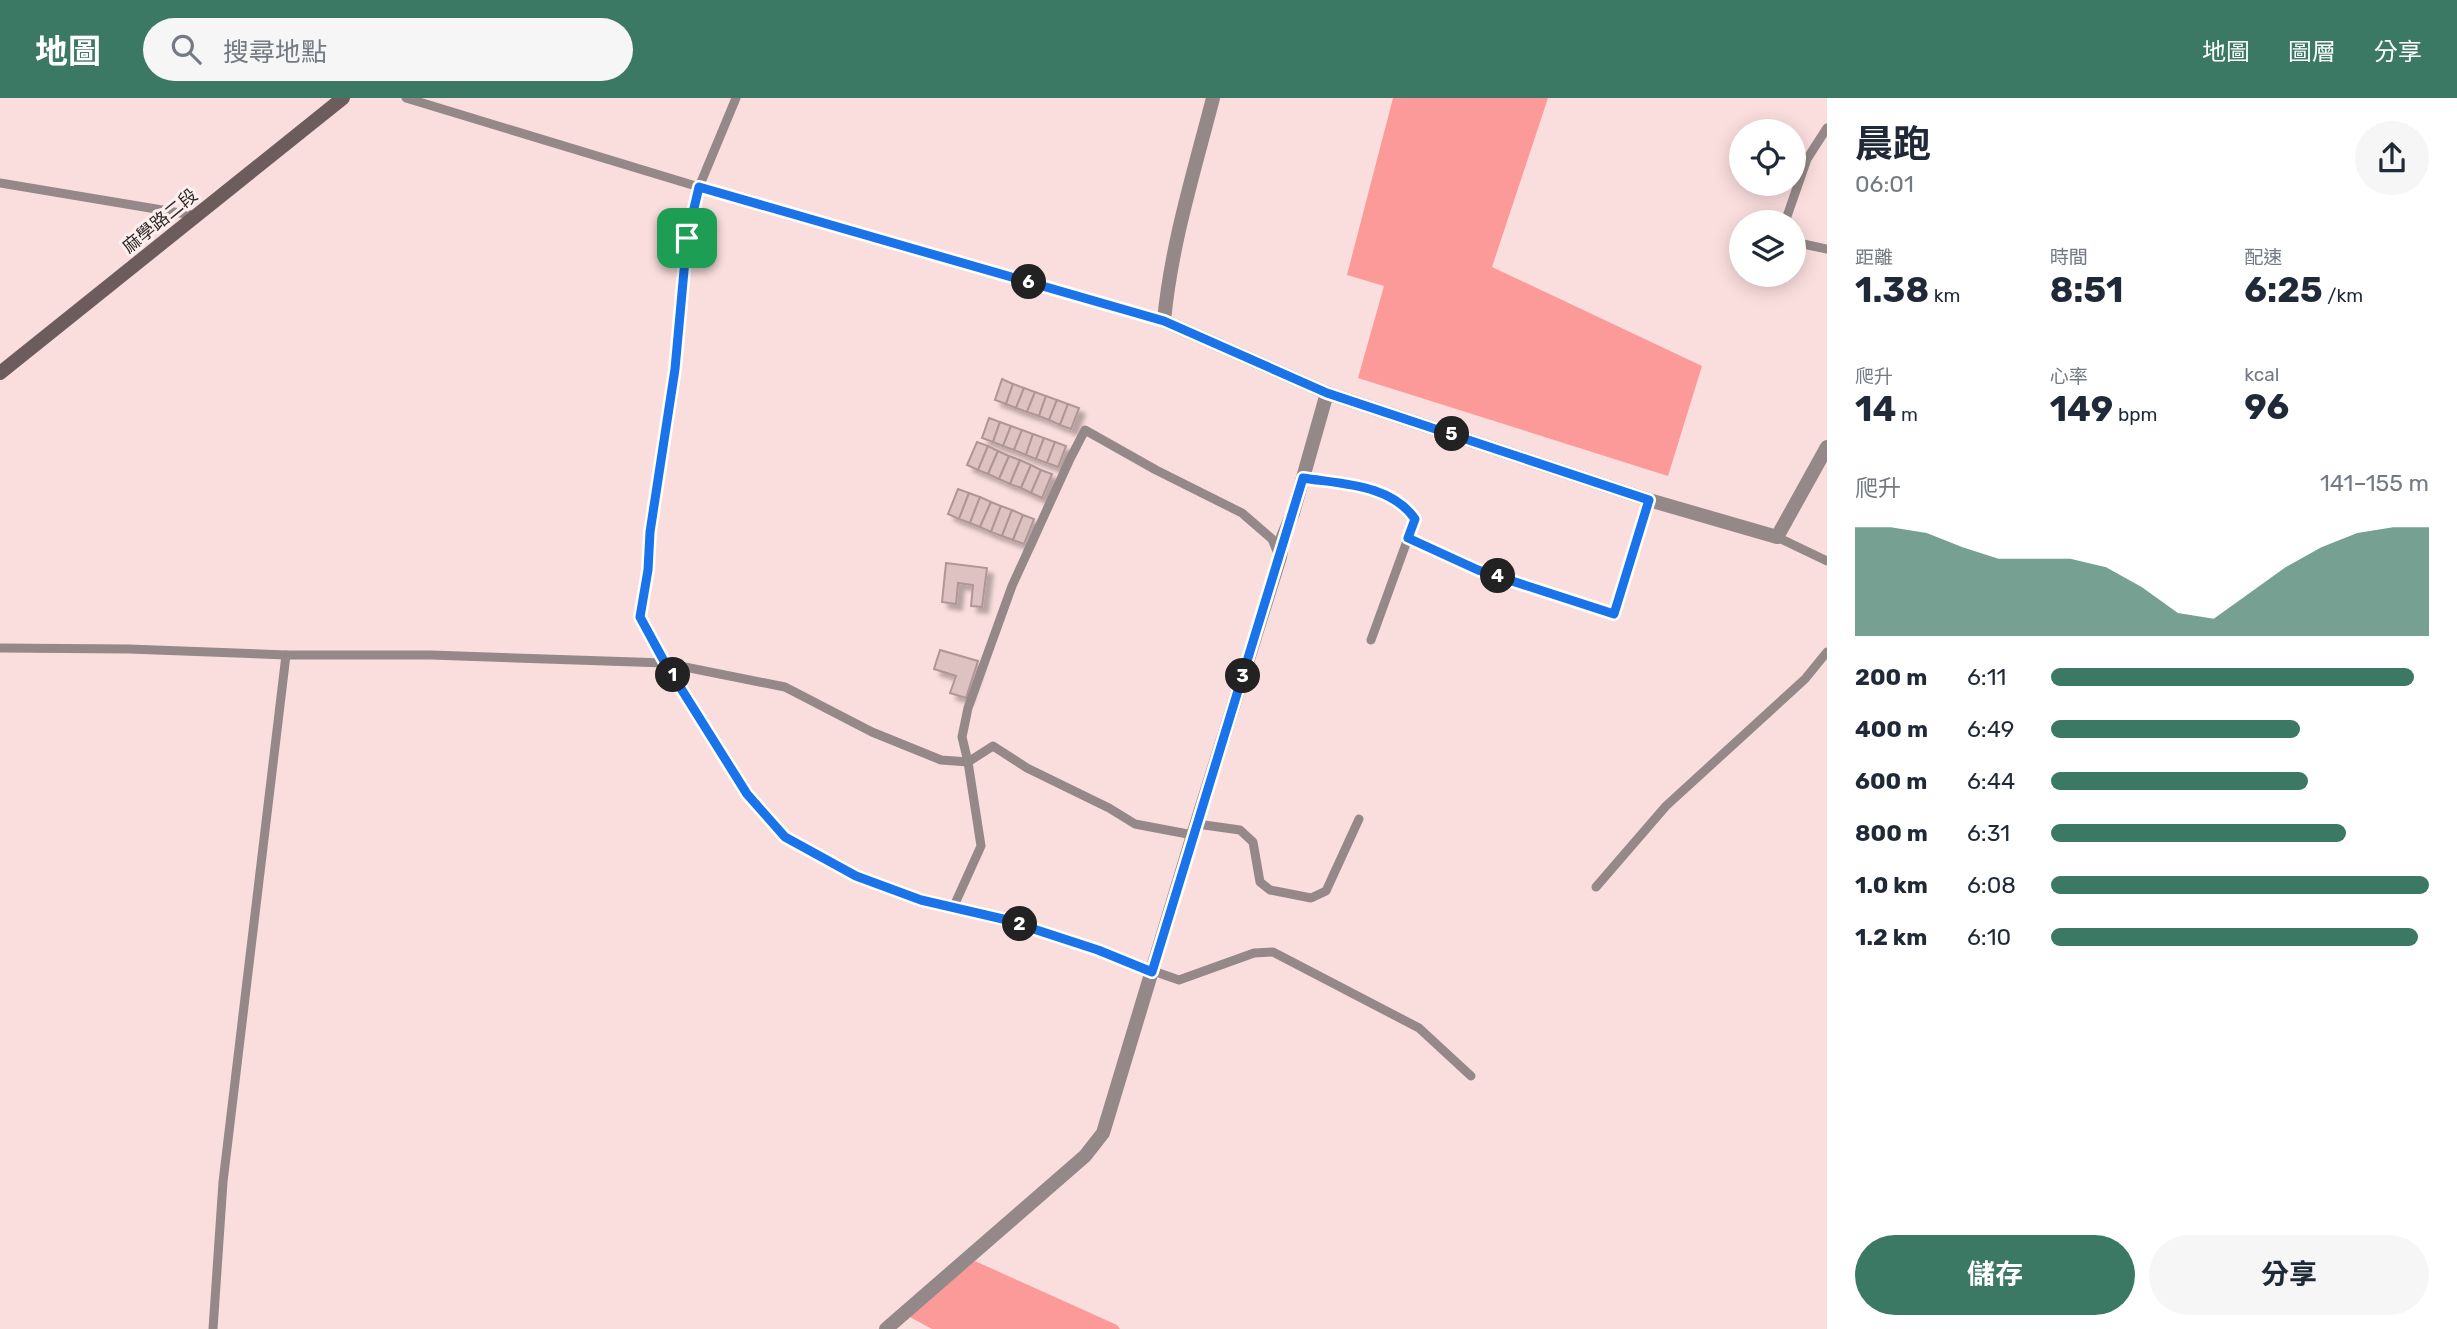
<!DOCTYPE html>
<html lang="zh-TW">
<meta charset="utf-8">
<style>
body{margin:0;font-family:Rubik,"Noto Sans TC",sans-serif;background:#f6f6f7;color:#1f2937;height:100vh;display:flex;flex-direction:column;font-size:26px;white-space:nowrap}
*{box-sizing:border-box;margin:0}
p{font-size:23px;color:#747a83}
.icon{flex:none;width:38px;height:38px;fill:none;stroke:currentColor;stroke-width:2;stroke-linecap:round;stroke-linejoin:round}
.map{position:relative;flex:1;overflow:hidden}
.side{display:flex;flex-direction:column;background:#fff;width:630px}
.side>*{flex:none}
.buttons{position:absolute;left:1729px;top:21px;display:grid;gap:14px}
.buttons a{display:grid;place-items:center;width:77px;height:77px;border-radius:50%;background:#fff;box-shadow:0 4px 18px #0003;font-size:35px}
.pin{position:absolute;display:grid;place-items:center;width:60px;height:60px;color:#fff;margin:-30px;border-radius:14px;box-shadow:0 4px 10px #0006}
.km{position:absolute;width:35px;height:35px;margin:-18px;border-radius:50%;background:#222;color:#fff;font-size:19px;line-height:35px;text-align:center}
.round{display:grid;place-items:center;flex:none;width:74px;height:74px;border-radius:37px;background:#f6f6f7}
.head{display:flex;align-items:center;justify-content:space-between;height:119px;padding:0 28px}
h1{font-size:38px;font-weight:700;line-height:52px}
.metrics{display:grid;grid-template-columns:repeat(3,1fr);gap:10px;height:119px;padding:7px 28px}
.metrics div{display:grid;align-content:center}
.metrics b{font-size:35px;font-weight:700}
.metrics small{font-size:19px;font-weight:400}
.metrics p{font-size:19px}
.chart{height:196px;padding:14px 28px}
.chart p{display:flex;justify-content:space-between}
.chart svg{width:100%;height:126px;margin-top:7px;fill:#3b7965;opacity:.7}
.action{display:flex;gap:14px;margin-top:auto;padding:14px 28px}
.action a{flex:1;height:80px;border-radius:42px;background:#3b7965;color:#fff;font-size:28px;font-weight:700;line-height:80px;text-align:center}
.action a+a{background:#f6f6f7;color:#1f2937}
ul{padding:0 28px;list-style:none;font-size:23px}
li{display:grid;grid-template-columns:112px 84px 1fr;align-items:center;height:52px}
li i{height:18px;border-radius:9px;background:#3b7965}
header{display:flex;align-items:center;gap:42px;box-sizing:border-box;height:98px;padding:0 35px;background:#3b7965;color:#fff}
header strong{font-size:33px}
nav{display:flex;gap:38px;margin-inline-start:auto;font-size:24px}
.search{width:490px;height:63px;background:#f6f6f7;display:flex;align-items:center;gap:18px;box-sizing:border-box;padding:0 24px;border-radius:38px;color:#747a83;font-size:26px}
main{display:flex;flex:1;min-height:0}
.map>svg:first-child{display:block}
</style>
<header>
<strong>地圖</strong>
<div class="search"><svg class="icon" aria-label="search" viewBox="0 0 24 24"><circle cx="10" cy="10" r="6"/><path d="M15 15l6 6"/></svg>搜尋地點</div>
<nav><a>地圖</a><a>圖層</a><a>分享</a></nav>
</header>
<main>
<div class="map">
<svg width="1827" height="1231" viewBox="0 0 1827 1231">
<defs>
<filter id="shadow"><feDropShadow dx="6" dy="6" stdDeviation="2" flood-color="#0004"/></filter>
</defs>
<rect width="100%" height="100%" fill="#fadedd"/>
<!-- green -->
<g fill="#fc9a9a">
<polygon points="1393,0 1548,0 1492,169 1702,268 1668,378 1358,280 1384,188 1347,177"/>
<polygon points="975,1163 1117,1227 1120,1231 932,1231 908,1218"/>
</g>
<!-- building -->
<g fill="#dec2c1" stroke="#af9594" stroke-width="2" filter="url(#shadow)">
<polygon points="1002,281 1013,286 1006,306 995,302"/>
<polygon points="1013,286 1024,290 1016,310 1006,306"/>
<polygon points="1024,290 1035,294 1027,314 1016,310"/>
<polygon points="1035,294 1046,298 1039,318 1027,314"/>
<polygon points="1046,298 1057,302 1049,322 1039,318"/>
<polygon points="1057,302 1068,306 1060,327 1049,322"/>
<polygon points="1068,306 1079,310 1071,331 1060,327"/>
<polygon points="989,320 1000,324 993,344 982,340"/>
<polygon points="1000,324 1011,328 1003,348 993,344"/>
<polygon points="1011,328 1022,332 1014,352 1003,348"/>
<polygon points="1022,332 1033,336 1026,357 1014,352"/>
<polygon points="1033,336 1044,340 1036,361 1026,357"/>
<polygon points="1044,340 1055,344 1047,365 1036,361"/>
<polygon points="977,344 988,348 978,372 967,367"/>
<polygon points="1055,344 1066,348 1058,369 1047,365"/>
<polygon points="988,348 998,353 988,376 978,372"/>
<polygon points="998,353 1009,358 999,381 988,376"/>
<polygon points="1009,358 1020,362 1010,386 999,381"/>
<polygon points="1020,362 1031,367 1021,390 1010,386"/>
<polygon points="1031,367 1041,372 1031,395 1021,390"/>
<polygon points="1041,372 1052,376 1042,400 1031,395"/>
<polygon points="958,391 969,395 959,421 948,416"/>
<polygon points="969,395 980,399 970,425 959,421"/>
<polygon points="980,399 991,404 980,429 970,425"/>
<polygon points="991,404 1001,408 991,434 980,429"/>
<polygon points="1001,408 1012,412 1002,438 991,434"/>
<polygon points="1012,412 1023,417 1013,442 1002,438"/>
<polygon points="1023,417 1034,421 1024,446 1013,442"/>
<polygon points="946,465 987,470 982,509 971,508 973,487 958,485 956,506 942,504"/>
<polygon points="940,552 978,563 966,600 950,595 956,578 934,571"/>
</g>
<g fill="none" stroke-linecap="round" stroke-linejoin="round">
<!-- service -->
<g stroke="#948888" stroke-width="9">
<polyline points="406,0 699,89 1164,223"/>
<polyline points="736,0 699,89 687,140 675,271 650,434 648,472 640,519 665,565 747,696 785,739 856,778 921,802 1003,821 1179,882 1254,855 1273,854 1419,930 1471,978"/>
<polyline points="0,85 198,118"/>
<polyline points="1785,124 1807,61 1827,30"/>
<polyline points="1794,144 1827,151"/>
<path d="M1303 380C1341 386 1391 386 1415 421L1371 542"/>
<polyline points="1777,439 1827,463"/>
<polyline points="1408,440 1478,472 1614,516 1649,402"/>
<polyline points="0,550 129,551 286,557 431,557 665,565 785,589 872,634 941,662 968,664 993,648 1027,670 1109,710 1135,726 1193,737"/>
<polyline points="1197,726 1240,732 1253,744 1260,784 1270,792 1311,800 1326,793 1359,721"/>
<polyline points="1596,789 1666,708 1805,581 1827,554"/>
<polyline points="953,810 981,748 968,664 962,639 968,610 1012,488 1070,361 1085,332 1156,372 1242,415 1272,441 1279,458"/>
<polyline points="213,1231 223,1084 286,557"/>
</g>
<!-- tertiary -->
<g stroke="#948888" stroke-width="14">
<path d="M1213 0C1194 74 1171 147 1164 223L1327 295"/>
<polyline points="886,1231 1085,1058 1103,1035 1193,737 1280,459 1283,439 1293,415 1327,295 1649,402 1777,439 1827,349"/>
</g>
<!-- secondary -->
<polyline stroke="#6d5c5c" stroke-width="14" points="0,275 343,0"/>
</g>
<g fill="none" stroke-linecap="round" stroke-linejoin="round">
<defs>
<path id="route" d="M699 89 1164 223 1327 295 1649 402 1614 516 1478 472 1408 440 1415 421C1391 386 1341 386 1303 380L1152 874 1098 852 1003 821 921 802 856 778 785 739 747 696 665 565 640 519 648 472 650 434 675 271 687 140Z"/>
</defs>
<!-- route casing -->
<use href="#route" stroke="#fff" stroke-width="14"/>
<!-- route -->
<use href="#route" stroke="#1a73e8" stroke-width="9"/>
</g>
<g text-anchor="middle" stroke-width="6" stroke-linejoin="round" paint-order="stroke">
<!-- street labels -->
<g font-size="18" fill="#312726" stroke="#fbf0ef">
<text transform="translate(160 123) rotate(-39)" y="6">麻學路二段</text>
</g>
</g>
</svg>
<div class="buttons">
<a><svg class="icon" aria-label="locate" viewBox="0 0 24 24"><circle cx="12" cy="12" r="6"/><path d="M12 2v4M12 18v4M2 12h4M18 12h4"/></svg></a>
<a><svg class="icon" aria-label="layers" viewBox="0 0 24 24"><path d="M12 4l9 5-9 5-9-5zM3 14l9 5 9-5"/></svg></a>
</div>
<div class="pin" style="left:687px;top:140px;background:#1e9e55"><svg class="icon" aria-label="arrive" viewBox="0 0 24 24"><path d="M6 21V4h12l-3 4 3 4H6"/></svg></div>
<b class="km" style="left:673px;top:577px">1</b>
<b class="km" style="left:1020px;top:826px">2</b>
<b class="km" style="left:1243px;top:578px">3</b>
<b class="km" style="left:1498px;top:478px">4</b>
<b class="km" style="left:1452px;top:336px">5</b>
<b class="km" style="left:1029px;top:184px">6</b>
</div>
<section class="side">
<div class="head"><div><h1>晨跑</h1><p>06:01</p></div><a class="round"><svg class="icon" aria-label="share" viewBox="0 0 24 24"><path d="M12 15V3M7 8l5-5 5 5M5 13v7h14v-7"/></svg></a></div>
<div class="metrics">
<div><p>距離</p><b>1.38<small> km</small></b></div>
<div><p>時間</p><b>8:51</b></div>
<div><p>配速</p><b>6:25<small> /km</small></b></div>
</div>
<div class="metrics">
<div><p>爬升</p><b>14<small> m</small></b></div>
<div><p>心率</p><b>149<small> bpm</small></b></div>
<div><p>kcal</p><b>96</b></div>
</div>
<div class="chart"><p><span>爬升</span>141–155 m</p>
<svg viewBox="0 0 160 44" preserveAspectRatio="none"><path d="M0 44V6L10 6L20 8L30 13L40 17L50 17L60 17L70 20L80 27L90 36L100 38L110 29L120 20L130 13L140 8L150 6L160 6V44z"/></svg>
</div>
<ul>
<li><b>200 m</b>6:11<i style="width:96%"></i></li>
<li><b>400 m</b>6:49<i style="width:66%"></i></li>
<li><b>600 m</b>6:44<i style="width:68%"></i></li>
<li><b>800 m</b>6:31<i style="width:78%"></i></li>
<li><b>1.0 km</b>6:08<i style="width:100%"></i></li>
<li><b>1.2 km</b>6:10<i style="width:97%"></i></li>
</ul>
<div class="action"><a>儲存</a><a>分享</a></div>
</section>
</main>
